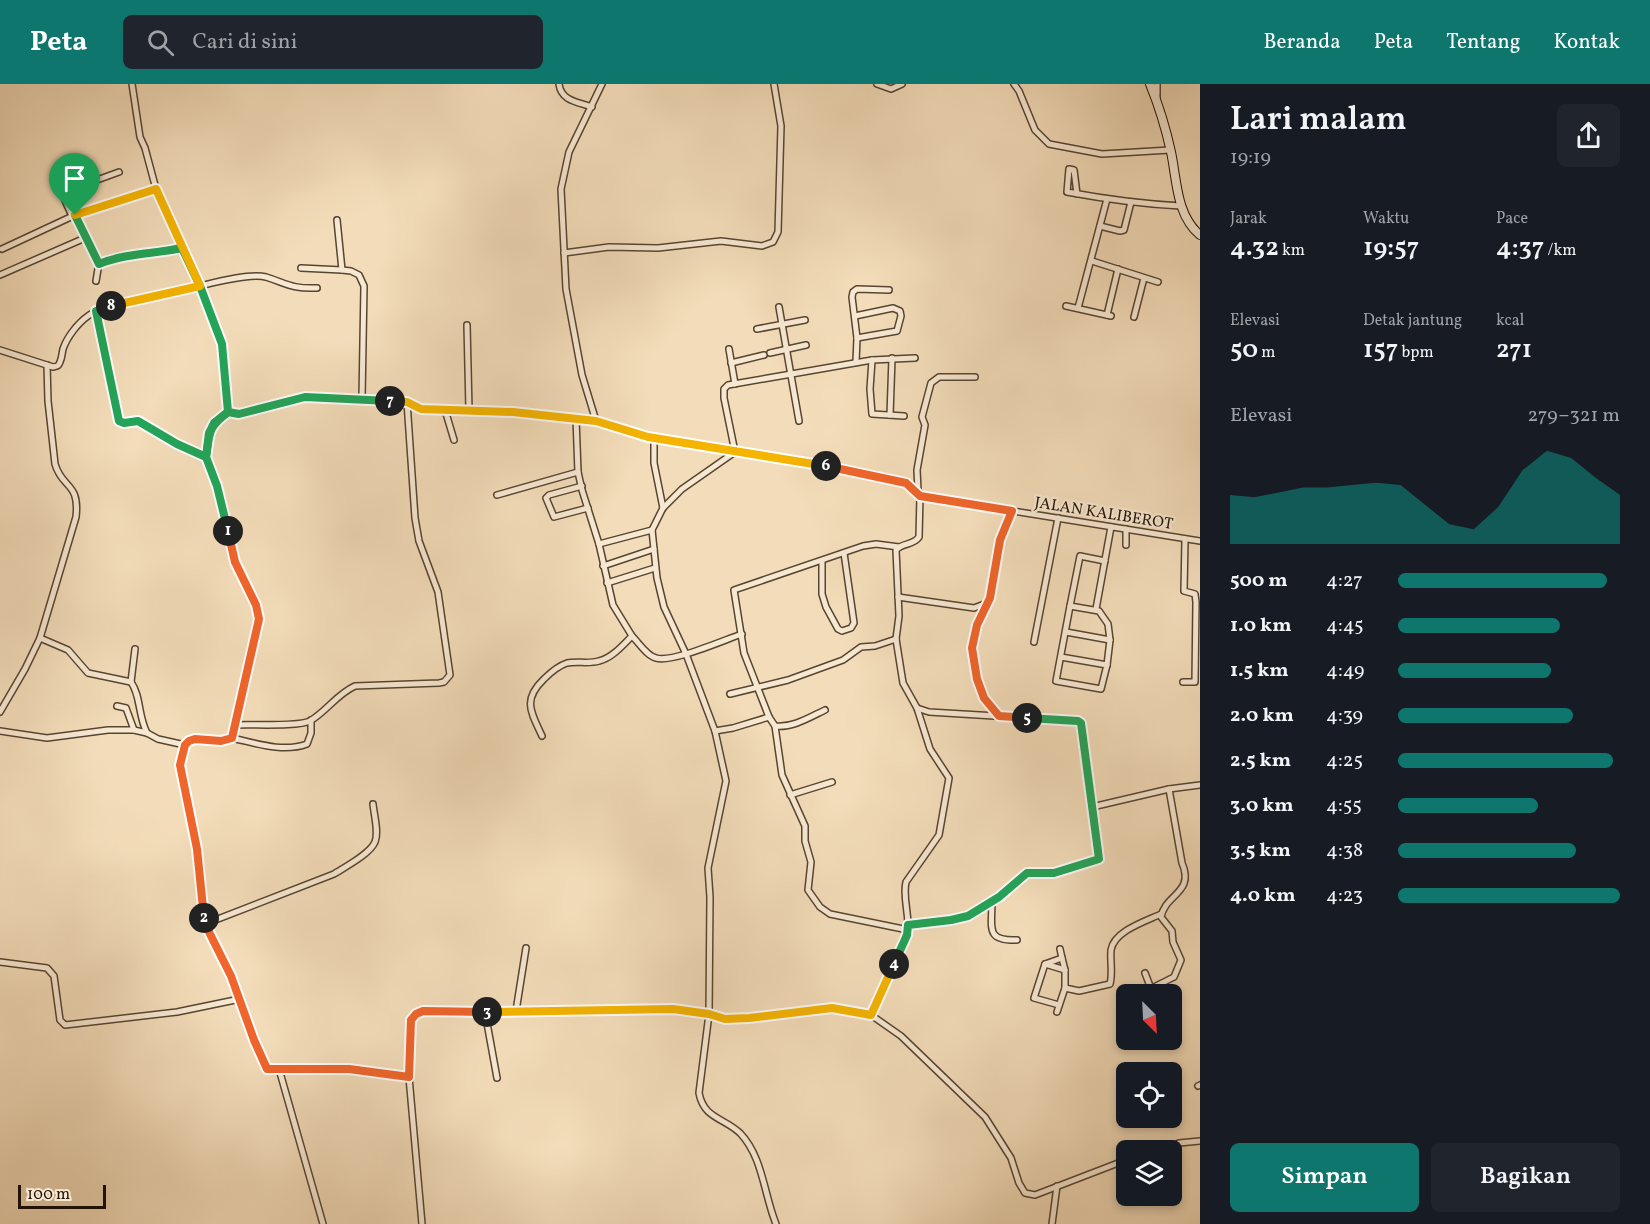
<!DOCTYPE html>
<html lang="id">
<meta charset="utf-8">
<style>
body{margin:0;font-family:Vollkorn,serif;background:#20242c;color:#f1f3f6;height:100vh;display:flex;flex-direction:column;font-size:22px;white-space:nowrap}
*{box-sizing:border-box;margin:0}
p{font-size:20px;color:#9ea1a6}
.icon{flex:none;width:33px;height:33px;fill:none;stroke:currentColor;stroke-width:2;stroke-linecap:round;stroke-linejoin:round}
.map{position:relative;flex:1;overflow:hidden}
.drawer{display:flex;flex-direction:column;background:#171b24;width:450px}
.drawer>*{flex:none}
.needle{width:39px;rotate:156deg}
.buttons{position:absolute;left:1116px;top:900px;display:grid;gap:12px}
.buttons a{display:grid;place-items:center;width:66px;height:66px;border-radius:9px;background:#171b24;box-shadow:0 3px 9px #0003;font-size:30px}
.scale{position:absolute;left:18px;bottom:15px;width:88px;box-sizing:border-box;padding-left:6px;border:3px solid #231305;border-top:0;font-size:16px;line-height:21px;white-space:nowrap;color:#231305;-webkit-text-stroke:4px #f7e8d2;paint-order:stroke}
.pin{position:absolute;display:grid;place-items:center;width:51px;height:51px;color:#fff;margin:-62px -26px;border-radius:50% 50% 50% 0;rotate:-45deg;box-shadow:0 0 6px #0007}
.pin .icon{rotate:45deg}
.km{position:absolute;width:30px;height:30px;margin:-15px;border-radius:50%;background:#222;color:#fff;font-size:16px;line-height:30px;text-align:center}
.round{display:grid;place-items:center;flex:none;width:63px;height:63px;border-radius:9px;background:#20242c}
.summary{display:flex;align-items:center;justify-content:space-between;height:102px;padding:0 30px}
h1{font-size:33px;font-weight:600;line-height:45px}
.stats{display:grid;grid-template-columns:repeat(3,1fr);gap:9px;height:102px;padding:6px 30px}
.stats div{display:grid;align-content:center}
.stats b{font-size:26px;font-weight:600}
.stats small{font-size:16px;font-weight:400}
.stats p{font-size:16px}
.chart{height:168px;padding:12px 30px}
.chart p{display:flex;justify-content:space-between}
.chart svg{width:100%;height:108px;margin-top:6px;fill:#0f766e;opacity:.7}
.action{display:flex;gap:12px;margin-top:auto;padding:12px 30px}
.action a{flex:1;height:69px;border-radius:9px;background:#0f766e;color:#fff;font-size:24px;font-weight:600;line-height:69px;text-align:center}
.action a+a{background:#20242c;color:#f1f3f6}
ul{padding:0 30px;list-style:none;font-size:20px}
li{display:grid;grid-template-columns:96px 72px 1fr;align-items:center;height:45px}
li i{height:15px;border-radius:8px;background:#0f766e}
header{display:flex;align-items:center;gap:36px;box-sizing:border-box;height:84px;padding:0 30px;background:#0f766e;color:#fff}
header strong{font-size:28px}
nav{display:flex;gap:33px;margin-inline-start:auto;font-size:21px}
.search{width:420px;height:54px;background:#20242c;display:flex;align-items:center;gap:15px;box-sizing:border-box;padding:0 21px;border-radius:9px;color:#9ea1a6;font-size:22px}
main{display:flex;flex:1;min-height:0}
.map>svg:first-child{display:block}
</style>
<header>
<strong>Peta</strong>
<div class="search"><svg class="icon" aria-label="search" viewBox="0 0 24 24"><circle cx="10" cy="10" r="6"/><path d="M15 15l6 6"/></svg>Cari di sini</div>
<nav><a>Beranda</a><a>Peta</a><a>Tentang</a><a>Kontak</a></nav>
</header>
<main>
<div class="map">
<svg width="1200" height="1140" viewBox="0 0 1200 1140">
<rect width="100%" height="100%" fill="#f3dcb9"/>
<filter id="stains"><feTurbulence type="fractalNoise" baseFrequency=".00333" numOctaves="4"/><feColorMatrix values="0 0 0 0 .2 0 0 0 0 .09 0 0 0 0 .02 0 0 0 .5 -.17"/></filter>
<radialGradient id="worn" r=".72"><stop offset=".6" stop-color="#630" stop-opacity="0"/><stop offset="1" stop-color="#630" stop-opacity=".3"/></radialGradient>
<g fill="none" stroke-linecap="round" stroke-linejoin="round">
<defs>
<g id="minor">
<path d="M132 0 140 53 145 64 156 105 200 202C216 198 250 189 266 193 288 200 292 205 317 204"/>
<path d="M559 0C561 17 578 18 592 23"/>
<polyline points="877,0 891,5 902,0"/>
<polyline points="1014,0 1019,7 1035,46 1049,60 1102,70 1170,66"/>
<polyline points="1157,0 1157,13"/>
<path d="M1077 110 1074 86 1069 85 1067 108C1105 115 1143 120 1181 122"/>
<polyline points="75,131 99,179"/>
<polyline points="72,132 63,112 64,108 119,88"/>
<polyline points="337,136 342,186 351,187 359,191 364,202 362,314"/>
<polyline points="1100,142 1120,147 1124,146 1131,118"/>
<polyline points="2,165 75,131 156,105"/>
<polyline points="564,169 609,163 658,164 721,157 762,162 773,158 778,148 781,42 774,0"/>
<polyline points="1092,177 1158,198"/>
<polyline points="301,184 342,186"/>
<polyline points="0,191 85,154"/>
<polyline points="96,197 99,179 120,172 157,169 182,164"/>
<polyline points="1066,222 1111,232"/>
<polyline points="779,223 799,337"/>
<polyline points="1078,224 1107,115"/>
<polyline points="96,227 119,337 124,339 138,337 177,360 206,373"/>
<polyline points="1107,231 1118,185"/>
<polyline points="855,232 893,224 900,227 901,232 897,247 857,254"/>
<polyline points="1134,233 1144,194"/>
<polyline points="467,241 469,326"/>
<polyline points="757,245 805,236"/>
<polyline points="729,265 735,300"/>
<path d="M0 266 53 283C57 282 58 283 60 278 62 274 62 269 63 265 67 253 78 239 88 232 106 217 173 210 200 202L222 260 228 329"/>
<polyline points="770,269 806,261"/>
<polyline points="872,276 870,305 872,330 904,332"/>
<polyline points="856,278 857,254 852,213 853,208 857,205 889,206"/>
<polyline points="731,279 764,271"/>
<polyline points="445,326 454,356"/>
<polyline points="890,331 892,274"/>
<polyline points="596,337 582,291 566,205 561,105 569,68 602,0"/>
<polyline points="654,354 654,379 663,424"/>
<polyline points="582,402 549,411 546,414 554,433 588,424"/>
<polyline points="497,411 578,388"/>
<polyline points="599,460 652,446"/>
<polyline points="1126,461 1126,445"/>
<polyline points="822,477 822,510 826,523 838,545 842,547 851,544 854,539 844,469"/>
<polyline points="603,482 654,465"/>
<polyline points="607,499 655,484"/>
<polyline points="898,513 974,524 987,519"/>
<polyline points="1096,525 1111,443"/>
<polyline points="1066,548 1110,556 1108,540 1099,527 1070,522 1080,472 1105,477"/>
<path d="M632 552C639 559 647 572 656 574 672 579 724 556 742 550"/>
<path d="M40 554 68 566 88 589 131 598C141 612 138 632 147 649"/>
<polyline points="1034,558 1058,434"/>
<polyline points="1061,573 1107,581 1101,605 1056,597 1070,522"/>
<polyline points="1107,581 1110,556"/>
<polyline points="131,598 135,565"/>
<polyline points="1183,598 1195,598 1196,518 1195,510 1184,507 1185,455"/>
<polyline points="730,610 788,596 843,576 861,563 875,562 896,555"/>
<polyline points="117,622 126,624 134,646"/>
<path d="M0 628 25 585 40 554 76 433C80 398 62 405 55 380L48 317 47 281"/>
<polyline points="999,632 984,614 977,595 972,564 977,541 990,514 1000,456 1013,427"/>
<polyline points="769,633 775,642 782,691 805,742 805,757 811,778 808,806 820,823 830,830 908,846"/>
<path d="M235 641C251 640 298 643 310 637 327 627 337 610 355 602L439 599 444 598 450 591 438 508 419 457 415 434 407 318"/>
<path d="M775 642C793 644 810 633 825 626"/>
<polyline points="0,647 47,654 108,646 134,646 147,649 158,655 185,661"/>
<polyline points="715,647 733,644 769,633 744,569 734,506 863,462 876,460 899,463"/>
<path d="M542 652C531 628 522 616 544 595 550 589 558 582 567 579 577 577 589 580 599 577 612 574 623 561 632 552L613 521 599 460 582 406 578 388 576 335"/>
<path d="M232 654C255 659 283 669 307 660L311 649V636"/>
<polyline points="790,711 832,698"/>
<polyline points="1092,723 1169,705 1200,701"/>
<path d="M992 817C992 844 985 857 1017 856"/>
<path d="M205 840 334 790C345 783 370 770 375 758 379 748 374 731 373 720"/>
<polyline points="908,841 951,836 968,832 999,813 1027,789 1054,789 1099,775 1081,639 1078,637 929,628 917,624"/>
<polyline points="1062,874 1065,886 1065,904"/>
<polyline points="0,878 47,884 54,892 60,936 65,941 177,928 240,915"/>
<polyline points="1045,880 1065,886"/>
<polyline points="1145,889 1153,910"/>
<path d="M1150 905 1174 893 1181 876 1173 858 1172 847 1161 833C1165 810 1195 809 1182 779L1169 705"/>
<polyline points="1059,921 1034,914 1045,880 1062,874 1060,865"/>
<polyline points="516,927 526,864"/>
<polyline points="485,928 497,994"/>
<path d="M1057 928 1065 904 1079 907 1110 900C1113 889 1110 877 1111 866 1114 847 1146 837 1161 830"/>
<path d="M871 931 907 851C911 833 902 815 906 798L939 751 949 694 930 665 917 624 903 599 896 555 899 532 896 466C903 458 913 462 919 453L920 412 918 406 917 386 925 341 922 333 931 299 939 293H975"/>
<polyline points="279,985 323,1140"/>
<polyline points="409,993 349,985 267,985 254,956 231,892 205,840 197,765 181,685 183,667 185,661 189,657 195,655 221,657 232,654 259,535 256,521 235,478 224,426 206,373 209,349 214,339 228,329 239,330 305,313 362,314 407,318 421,325 513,328 596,337 654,354 807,378 906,399 920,412 1200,457"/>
<polyline points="1198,1002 1200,1001"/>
<polyline points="1158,1066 1179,1059 1200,1057"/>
<polyline points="422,1140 409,993 411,936 416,929 423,927 673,925 709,930 725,935 749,934 823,924 871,931 901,952 985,1033 1011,1074 1019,1099 1025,1109 1035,1111 1126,1076"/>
<path d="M776 1140C764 1111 763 1073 740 1049 723 1033 704 1035 699 1009L709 930 710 813 708 784 726 697 715 647 686 570 664 523 657 494 652 446 663 424 682 405 735 368 724 314V305L728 301 872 276 915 274"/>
<polyline points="1052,1140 1057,1102"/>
</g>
<path id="secondary" d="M1150 0C1159 22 1166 45 1171 68 1177 96 1176 131 1200 151"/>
</defs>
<!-- minor casing -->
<use href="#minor" stroke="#574532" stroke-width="8"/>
<!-- secondary casing -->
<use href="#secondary" stroke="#231305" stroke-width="10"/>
<!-- minor -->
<use href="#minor" stroke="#f7e8d2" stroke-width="5"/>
<!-- secondary -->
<use href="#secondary" stroke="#f7e8d2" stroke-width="8"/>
</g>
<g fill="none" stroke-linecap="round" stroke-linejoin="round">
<defs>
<path id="split-1" d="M75 131 99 180C126 169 154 170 182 164L200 202 222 260 228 328 214 339 209 349 206 373 217 402 228 447"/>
<polyline id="split-2" points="204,834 197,765 180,681 185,661 189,657 195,655 221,657 232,654 259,535 256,521 235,478 228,447"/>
<polyline id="split-3" points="204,834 205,840 231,892 254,956 267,985 349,985 409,993 411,936 416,930 423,927 487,928"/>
<polyline id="split-4" points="487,928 673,925 709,930 725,935 749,934 832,924 871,931 894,880"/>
<polyline id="split-5" points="894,880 907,851 908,841 951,836 968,832 999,813 1027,789 1054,789 1099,775 1081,639 1078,637 1027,634"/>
<polyline id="split-6" points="826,382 906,399 920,412 1012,427 1000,456 990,514 977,541 972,564 977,595 984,614 999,632 1027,634"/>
<polyline id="split-7" points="390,317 407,318 421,325 513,328 596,337 648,353 826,382"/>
<path id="split-8" d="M111 222 96 227 119 337 124 339 138 337 177 360 206 373C210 349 207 344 228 328L239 330 305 313 390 317"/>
<polyline id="split-9" points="75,131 156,105 200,202 111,222"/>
</defs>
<!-- split-1 casing -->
<use href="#split-1" stroke="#fff" stroke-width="12"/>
<!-- split-2 casing -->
<use href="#split-2" stroke="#fff" stroke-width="12"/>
<!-- split-3 casing -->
<use href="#split-3" stroke="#fff" stroke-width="12"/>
<!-- split-4 casing -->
<use href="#split-4" stroke="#fff" stroke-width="12"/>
<!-- split-5 casing -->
<use href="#split-5" stroke="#fff" stroke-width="12"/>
<!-- split-6 casing -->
<use href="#split-6" stroke="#fff" stroke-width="12"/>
<!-- split-7 casing -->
<use href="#split-7" stroke="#fff" stroke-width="12"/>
<!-- split-8 casing -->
<use href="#split-8" stroke="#fff" stroke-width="12"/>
<!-- split-9 casing -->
<use href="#split-9" stroke="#fff" stroke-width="12"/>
<!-- split-1 -->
<use href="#split-1" stroke="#22a559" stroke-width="8"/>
<!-- split-2 -->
<use href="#split-2" stroke="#f0652b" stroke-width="8"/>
<!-- split-3 -->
<use href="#split-3" stroke="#f0652b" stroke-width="8"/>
<!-- split-4 -->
<use href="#split-4" stroke="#f5b400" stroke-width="8"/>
<!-- split-5 -->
<use href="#split-5" stroke="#22a559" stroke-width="8"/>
<!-- split-6 -->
<use href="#split-6" stroke="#f0652b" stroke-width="8"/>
<!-- split-7 -->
<use href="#split-7" stroke="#f5b400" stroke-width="8"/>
<!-- split-8 -->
<use href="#split-8" stroke="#22a559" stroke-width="8"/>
<!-- split-9 -->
<use href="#split-9" stroke="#f5b400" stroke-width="8"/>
</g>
<g text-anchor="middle" stroke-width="4.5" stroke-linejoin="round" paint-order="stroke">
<!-- street labels -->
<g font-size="16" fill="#231305" stroke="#f7e8d2">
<text transform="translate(1104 428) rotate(9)" y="6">JALAN KALIBEROT</text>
</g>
</g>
<rect width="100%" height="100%" filter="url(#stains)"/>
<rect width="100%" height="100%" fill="url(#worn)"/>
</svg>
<div class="buttons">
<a><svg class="needle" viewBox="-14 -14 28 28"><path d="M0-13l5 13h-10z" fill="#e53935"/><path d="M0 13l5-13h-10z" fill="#9ea1a6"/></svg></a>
<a><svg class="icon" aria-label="locate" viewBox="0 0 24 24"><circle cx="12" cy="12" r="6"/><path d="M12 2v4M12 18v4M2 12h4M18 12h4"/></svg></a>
<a><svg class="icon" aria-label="layers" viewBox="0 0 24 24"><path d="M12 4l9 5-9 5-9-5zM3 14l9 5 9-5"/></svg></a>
</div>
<div class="scale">100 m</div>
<div class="pin" style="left:75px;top:131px;background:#1e9e55"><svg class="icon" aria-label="arrive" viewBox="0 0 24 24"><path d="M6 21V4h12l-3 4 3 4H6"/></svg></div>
<b class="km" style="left:228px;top:447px">1</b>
<b class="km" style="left:204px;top:834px">2</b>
<b class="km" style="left:487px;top:928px">3</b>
<b class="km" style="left:894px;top:880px">4</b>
<b class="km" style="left:1027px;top:634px">5</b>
<b class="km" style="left:826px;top:382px">6</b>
<b class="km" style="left:390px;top:317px">7</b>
<b class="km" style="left:111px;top:222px">8</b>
</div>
<section class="drawer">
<div class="summary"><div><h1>Lari malam</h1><p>19:19</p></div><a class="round"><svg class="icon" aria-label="share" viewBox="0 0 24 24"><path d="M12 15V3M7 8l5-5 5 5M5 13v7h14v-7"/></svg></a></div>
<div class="stats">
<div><p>Jarak</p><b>4.32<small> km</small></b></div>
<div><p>Waktu</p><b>19:57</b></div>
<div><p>Pace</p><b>4:37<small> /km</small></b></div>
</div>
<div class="stats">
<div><p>Elevasi</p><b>50<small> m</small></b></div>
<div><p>Detak jantung</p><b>157<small> bpm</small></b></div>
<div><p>kcal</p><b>271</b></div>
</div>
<div class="chart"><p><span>Elevasi</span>279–321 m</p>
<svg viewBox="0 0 160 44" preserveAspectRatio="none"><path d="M0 44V24L10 25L20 23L30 21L40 21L50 20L60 19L70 20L80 28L90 36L100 38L110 29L120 14L130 6L140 9L150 17L160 24V44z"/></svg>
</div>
<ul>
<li><b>500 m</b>4:27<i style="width:94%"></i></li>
<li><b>1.0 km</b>4:45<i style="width:73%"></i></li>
<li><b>1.5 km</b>4:49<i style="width:69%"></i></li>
<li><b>2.0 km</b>4:39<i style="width:79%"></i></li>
<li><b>2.5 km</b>4:25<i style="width:97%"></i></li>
<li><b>3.0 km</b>4:55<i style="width:63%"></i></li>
<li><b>3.5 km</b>4:38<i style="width:80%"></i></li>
<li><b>4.0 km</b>4:23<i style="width:100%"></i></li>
</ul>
<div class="action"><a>Simpan</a><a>Bagikan</a></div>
</section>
</main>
